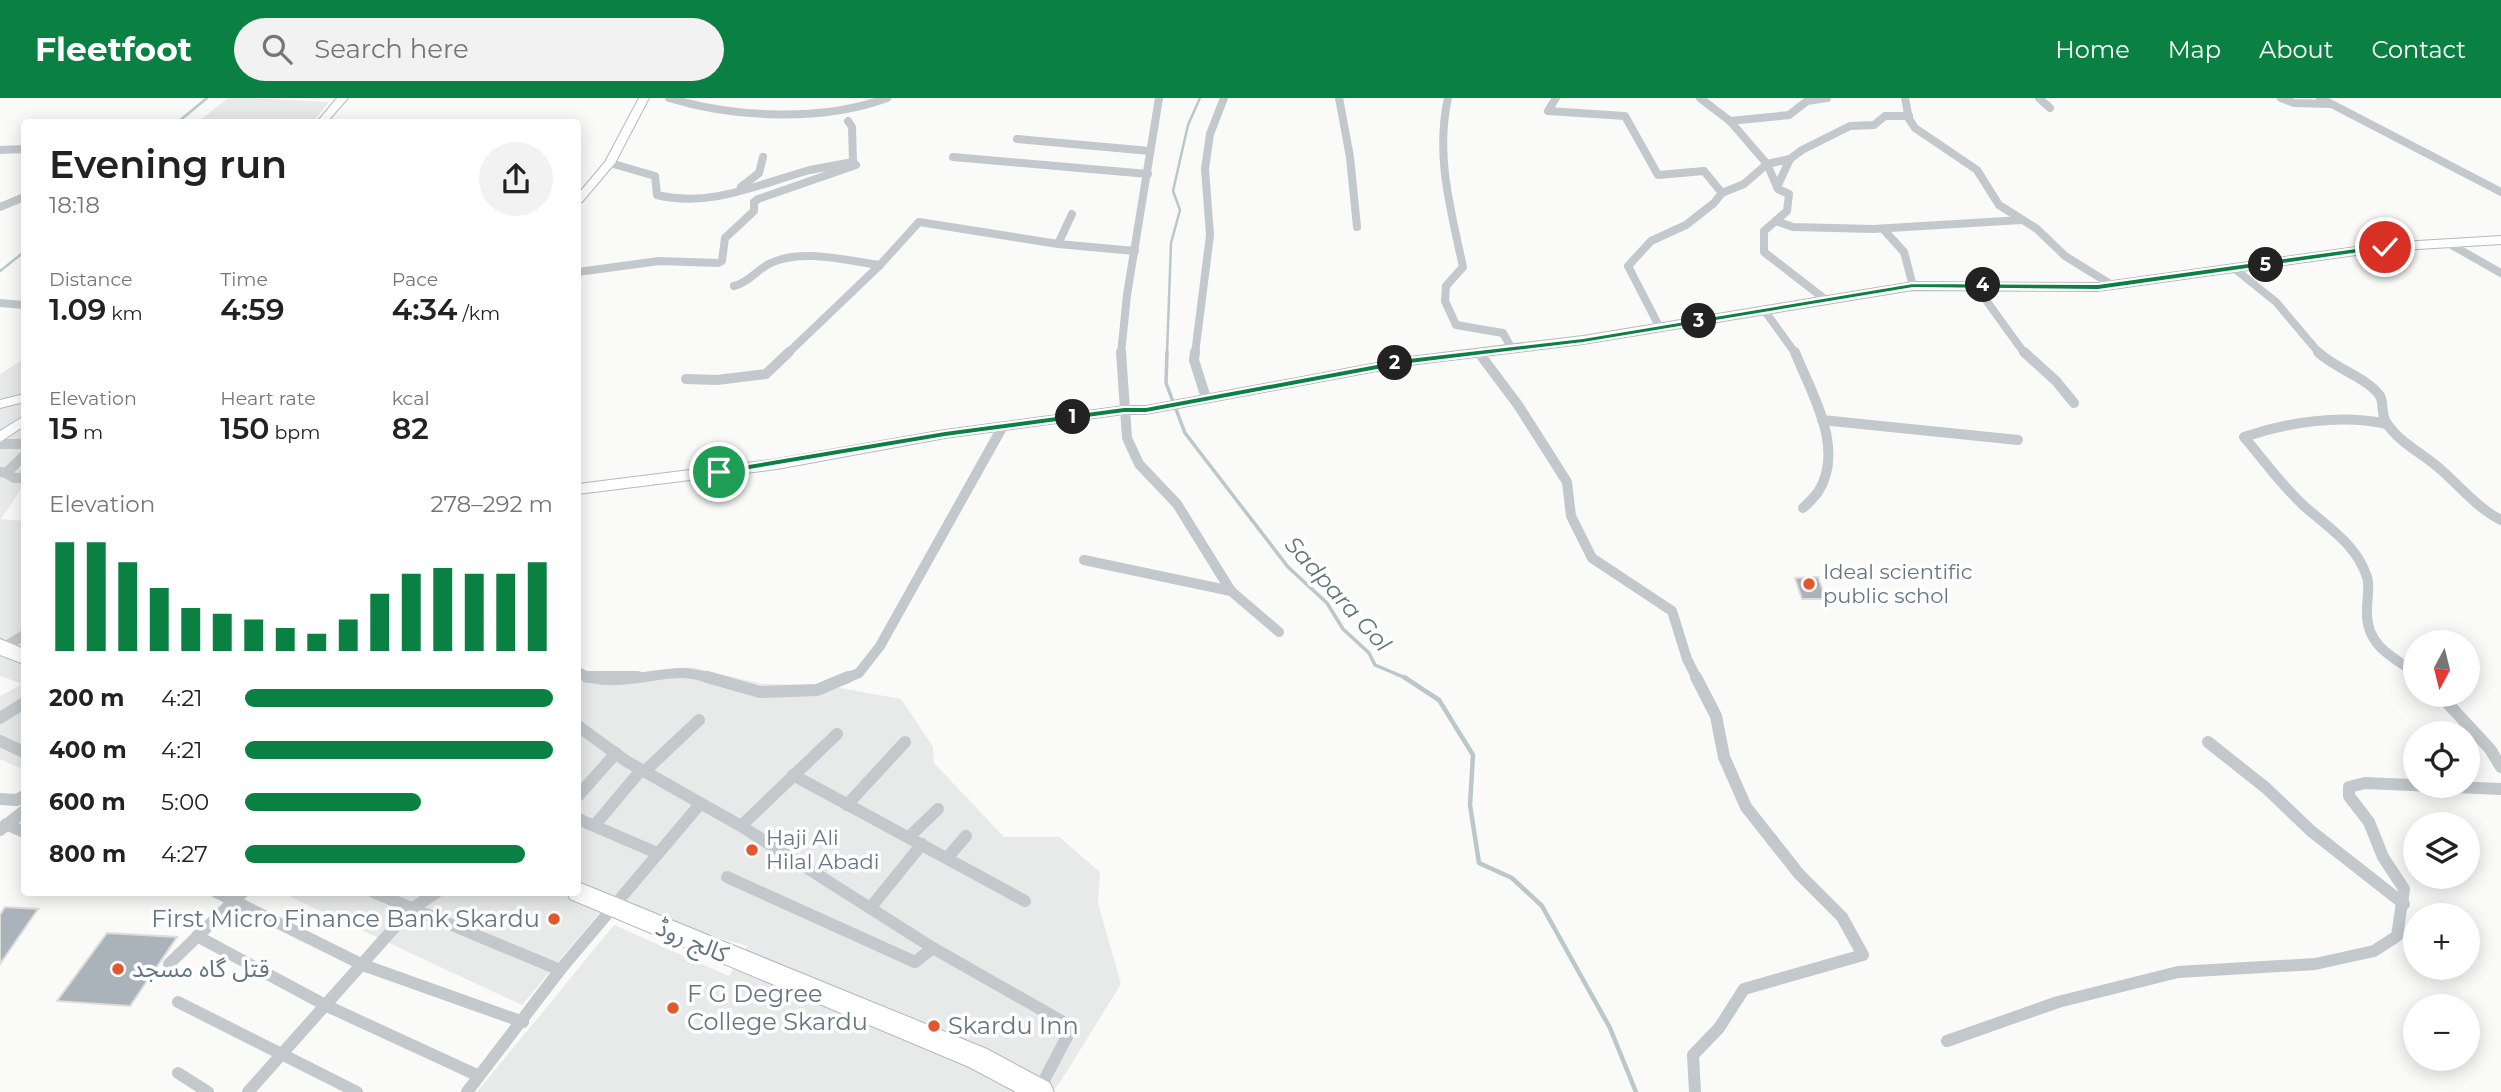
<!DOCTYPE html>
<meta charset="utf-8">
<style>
body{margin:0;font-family:Montserrat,"Noto Sans Arabic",sans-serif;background:#f2f2f2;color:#222;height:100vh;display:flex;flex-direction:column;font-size:26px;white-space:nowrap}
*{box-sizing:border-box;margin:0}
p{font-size:23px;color:#767676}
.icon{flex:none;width:38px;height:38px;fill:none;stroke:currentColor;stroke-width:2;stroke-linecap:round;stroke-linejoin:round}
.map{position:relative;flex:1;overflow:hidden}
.sheet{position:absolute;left:21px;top:21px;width:560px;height:777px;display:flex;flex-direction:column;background:#fff;border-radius:7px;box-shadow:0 4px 18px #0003}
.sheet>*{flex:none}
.needle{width:46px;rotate:187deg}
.tools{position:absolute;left:2403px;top:532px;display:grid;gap:14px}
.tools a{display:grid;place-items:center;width:77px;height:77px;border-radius:50%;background:#fff;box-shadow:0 4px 18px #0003;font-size:35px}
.pin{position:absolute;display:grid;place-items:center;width:60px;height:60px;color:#fff;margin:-30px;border:4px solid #fff;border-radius:50%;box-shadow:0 2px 7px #0007}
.km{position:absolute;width:35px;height:35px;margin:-18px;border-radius:50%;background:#222;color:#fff;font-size:19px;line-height:35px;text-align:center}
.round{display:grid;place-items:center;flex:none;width:74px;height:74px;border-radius:37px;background:#f2f2f2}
.headline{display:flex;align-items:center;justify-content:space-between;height:119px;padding:0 28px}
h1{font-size:38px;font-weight:600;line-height:52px}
.metrics{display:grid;grid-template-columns:repeat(3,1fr);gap:10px;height:119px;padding:7px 28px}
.metrics div{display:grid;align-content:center}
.metrics b{font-size:30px;font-weight:600}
.metrics small{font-size:19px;font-weight:400}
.metrics p{font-size:19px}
.chart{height:196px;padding:14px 28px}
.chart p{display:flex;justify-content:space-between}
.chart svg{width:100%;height:126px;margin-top:7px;stroke:#0b8043;stroke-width:6}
ul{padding:0 28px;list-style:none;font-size:23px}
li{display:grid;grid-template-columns:112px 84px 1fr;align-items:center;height:52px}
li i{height:18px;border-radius:9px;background:#0b8043}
header{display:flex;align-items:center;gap:42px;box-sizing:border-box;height:98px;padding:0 35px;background:#0b8043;color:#fff}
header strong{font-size:33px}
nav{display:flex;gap:38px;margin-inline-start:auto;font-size:24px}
.search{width:490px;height:63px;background:#f2f2f2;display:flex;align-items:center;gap:18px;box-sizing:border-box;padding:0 24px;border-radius:38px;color:#767676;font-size:26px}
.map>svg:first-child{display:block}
</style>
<header>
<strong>Fleetfoot</strong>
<div class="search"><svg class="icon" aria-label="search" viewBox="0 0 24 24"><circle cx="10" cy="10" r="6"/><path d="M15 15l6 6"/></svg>Search here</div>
<nav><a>Home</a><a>Map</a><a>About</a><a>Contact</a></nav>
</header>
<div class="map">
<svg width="2501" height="994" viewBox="0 0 2501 994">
<rect width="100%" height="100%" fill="#fafaf8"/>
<!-- built -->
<g fill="#e8e9e9">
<polygon points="228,0 249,0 329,4 313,24 198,24"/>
<polygon points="24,261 24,363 18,369 24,374 24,387 1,421 24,423 24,672 0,661 0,598 23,586 0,578 0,276"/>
<polygon points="691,569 763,586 823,587 901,601 933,649 934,665 1004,739 1059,739 1100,774 1098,805 1121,886 1059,986 1051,994 477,994 614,827 729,878 747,848 624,812 600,814 522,907 282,795 578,794 578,571 586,578 632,578"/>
</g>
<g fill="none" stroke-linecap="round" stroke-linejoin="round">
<!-- stream-far2 -->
<g stroke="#bbc7cb" stroke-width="2.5">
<polyline points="178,24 207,0"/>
<polyline points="0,173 24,154"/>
<polyline points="1167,256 1171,145 1180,112 1173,93 1188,27 1200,0"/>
</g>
<!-- stream-far1 -->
<polyline stroke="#bbc7cb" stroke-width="3.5" points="1167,254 1166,285 1185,335 1288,469 1327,505 1343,531 1369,555 1375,567 1408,581"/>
<!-- stream -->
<polyline stroke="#bbc7cb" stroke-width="4.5" points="1404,579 1439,602 1473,657 1470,707 1479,765 1512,780 1542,808 1610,930 1636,994"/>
</g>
<!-- building -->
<g fill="#aab3b9" stroke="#dcdcda" stroke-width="2">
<polygon points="1818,479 1826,501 1802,501 1795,480"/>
<polygon points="5,809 38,811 0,866 0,817"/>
<polygon points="107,835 177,839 130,908 57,903"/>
</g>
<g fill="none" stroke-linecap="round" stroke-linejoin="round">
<defs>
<g id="secondary">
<polygon points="337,0 348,0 327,24 317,24"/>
<polygon points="639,0 649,0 615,65 582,104 578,105 578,96 605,64"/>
<polygon points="2501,138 2501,146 2385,153 2098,193 1913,192 1583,246 1409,267 1146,316 1124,316 945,340 777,371 578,396 578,386 777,361 945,332 1124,308 1146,308 1409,259 1583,238 1913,184 2098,185 2385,145"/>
<polygon points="24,296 24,304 0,310 0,302"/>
<polygon points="24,318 24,328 0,344 0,333"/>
</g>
<g id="highway">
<polygon points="0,541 24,551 24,566 0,557"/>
<polygon points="578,784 987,951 1050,985 1054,994 1016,994 969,969 570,801 567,794 578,794"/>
</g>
</defs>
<!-- secondary casing -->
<use href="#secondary" stroke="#b3babf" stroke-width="2"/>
<!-- highway casing -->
<use href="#highway" stroke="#b4b9bd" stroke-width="2"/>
<!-- street-far2 -->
<g stroke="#c3c8cc" stroke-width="8">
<path d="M669 0C734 20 822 24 887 0"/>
<polyline points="1339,0 1350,59 1357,129"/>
<path d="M1448 0C1435 58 1451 112 1463 169L1446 188 1445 203 1456 227 1503 235 1512 251"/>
<polyline points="1556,0 1548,13 1625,18 1658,77 1704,73 1722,95"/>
<polyline points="1905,0 1909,21 1915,30 1977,72 1999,107 2037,131 2065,158 2112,187"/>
<polyline points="2039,0 2050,10"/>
<polyline points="2281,0 2294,5 2330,6"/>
<polyline points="2320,0 2501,94"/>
<polyline points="848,23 852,29 853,64"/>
<polyline points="1730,23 1789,17 1807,3 1827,0"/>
<polyline points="1017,41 1150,53"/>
<polyline points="0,52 24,51"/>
<polyline points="953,59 1148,76"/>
<polyline points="1790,61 1767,66 1778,91 1789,96 1787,113 1764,133 1764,154 1826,202"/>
<polyline points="741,89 759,75 763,59"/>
<polyline points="1777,89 1790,61 1802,52 1850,28 1874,27 1885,18 1909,18"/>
<polyline points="0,109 24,99"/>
<polyline points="1072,116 1058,146 1135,153"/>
<polyline points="1776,123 1793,129 1873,131 2022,122"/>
<polyline points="1883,131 1904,154 1913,188"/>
<polyline points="2448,145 2501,175"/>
<polyline points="2235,171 2276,204 2320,256"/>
<path d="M578 174 659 163 718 165 722 163 725 140 754 113V104L758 101 856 67 853 64C839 67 824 69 810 72 759 86 711 110 657 97L655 78 610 65"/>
<polyline points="1975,187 2025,256"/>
<path d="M734 188C750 184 757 171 771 165 802 150 847 163 880 167"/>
<polyline points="0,205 24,207"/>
<polyline points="1764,212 1796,256"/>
<polyline points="1660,230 1628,168 1651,143 1686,127 1714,105 1722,95 1744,86 1767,66 1730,23 1700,0"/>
<polyline points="787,256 880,167 919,124 1058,146"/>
<polyline points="1121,256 1127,197 1159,0"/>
<polyline points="1195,256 1210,137 1205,71 1210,36 1224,0"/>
</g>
<!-- street-far1 -->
<g stroke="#c3c8cc" stroke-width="10">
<polyline points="1121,254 1127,340 1139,366 1177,406 1231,493 1279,534"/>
<polyline points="1195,254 1194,262 1206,300"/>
<path d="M1795 254C1811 295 1846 351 1818 394 1814 400 1808 405 1803 410"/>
<polyline points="2024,254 2056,283 2074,305"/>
<path d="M2318 254C2334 270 2368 280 2380 298 2384 305 2381 316 2386 324 2398 344 2422 355 2439 370 2459 387 2477 410 2501 422"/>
<polyline points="1479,255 1518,307 1567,384 1571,418 1592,460 1672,513 1687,561 1697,581"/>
<polyline points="686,281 717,282 766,276 789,254"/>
<polyline points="1822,322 2018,342"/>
<path d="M2387 326C2341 316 2288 324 2244 339 2263 361 2282 388 2304 408 2328 429 2356 446 2367 479 2370 487 2367 502 2367 511 2365 545 2389 558 2415 574"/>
<polyline points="0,346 24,346"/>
<polyline points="0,374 6,375 24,358"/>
<polyline points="6,375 14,380 24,380"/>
<polyline points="1084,462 1231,493"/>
<polyline points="3,550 24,537"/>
<path d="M578 574C607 592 649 575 681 575 693 575 703 578 714 581"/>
<polyline points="844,581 859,575 880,548 1003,328"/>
</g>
<!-- street -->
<g stroke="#c3c8cc" stroke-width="12">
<polyline points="587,579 638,579"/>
<polyline points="707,579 760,594 817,592 848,579"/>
<polyline points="2440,597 2490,651 2501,669"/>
<polyline points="0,620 24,605"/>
<polyline points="578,628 626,663 741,728 933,850 1072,929 1039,992"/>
<polyline points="0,643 24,654"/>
<polyline points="2208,644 2266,690 2311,733 2404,806"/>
<polyline points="644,674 699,622"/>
<polyline points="793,677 1025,803"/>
<polyline points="578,698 616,655"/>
<polyline points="0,701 17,702 24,698"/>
<polyline points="847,707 905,644"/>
<polyline points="578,721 657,755"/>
<polyline points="6,726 24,734"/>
<polyline points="595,727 641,672"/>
<polyline points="741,728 837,636"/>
<polyline points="0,732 24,713"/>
<polyline points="909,739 938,711"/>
<polyline points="947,760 966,738"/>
<polyline points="727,779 915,864 933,850"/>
<polyline points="216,794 363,867 523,924"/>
<polyline points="373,794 560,872"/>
<polyline points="871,809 922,746"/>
<polyline points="197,838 327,908 479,978"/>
<polyline points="169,866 243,794"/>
<polyline points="178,904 357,994"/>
<polyline points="1947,943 2058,904 2178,874 2315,866 2374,853 2397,838 2404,791 2383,759 2369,724 2349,698 2349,689 2365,685 2501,691"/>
<polyline points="178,975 208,994"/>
<polyline points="248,994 410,812 437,794"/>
<polyline points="467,994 560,872 700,706"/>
<polyline points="1695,994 1693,957 1719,930 1744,891 1863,857 1842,819 1799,776 1746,709 1724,659 1716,618 1696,579"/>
</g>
<!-- secondary -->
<use href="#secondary" fill="#fff" fill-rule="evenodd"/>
<!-- highway -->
<use href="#highway" fill="#fff" fill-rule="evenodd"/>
</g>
<!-- route -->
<polygon fill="#0b8043" stroke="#fff" stroke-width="2" points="2385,146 2388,151 2098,192 1913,190 1583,245 1409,266 1146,315 1124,315 945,339 719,377 714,374 719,371 945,333 1124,309 1146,309 1409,260 1583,240 1913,185 2098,186"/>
<!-- markers -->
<g fill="#e4572e" stroke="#fff" stroke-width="2.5">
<circle cx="1809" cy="486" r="7"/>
<circle cx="752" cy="752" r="7"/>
<circle cx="554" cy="821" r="7"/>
<circle cx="118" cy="871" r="7"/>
<circle cx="673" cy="910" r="7"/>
<circle cx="934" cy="928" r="7"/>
</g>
<g text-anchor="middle" stroke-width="7" stroke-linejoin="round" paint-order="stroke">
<!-- poi labels -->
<g font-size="21" fill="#657683" stroke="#fff" text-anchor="start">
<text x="1823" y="481">Ideal scientific<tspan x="1823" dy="24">public schol</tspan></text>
<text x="766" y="747">Haji Ali<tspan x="766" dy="24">Hilal Abadi</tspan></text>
</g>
<!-- water labels -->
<g font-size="23" font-style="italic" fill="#60757c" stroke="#fff">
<text transform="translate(1338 496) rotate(48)" y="8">Sadpara Gol</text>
</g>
<!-- near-poi labels -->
<g font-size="24" fill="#657683" stroke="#fff" text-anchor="start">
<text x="540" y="829" text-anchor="end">First Micro Finance Bank Skardu</text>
<text x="132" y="879">قتل گاہ مسجد</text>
<text x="687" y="904">F G Degree<tspan x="687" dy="28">College Skardu</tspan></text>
<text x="948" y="936">Skardu Inn</text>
</g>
<!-- near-street labels -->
<g font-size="24" fill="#657683" stroke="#fff">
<text transform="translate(692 843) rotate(23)" y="8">کالج روڈ</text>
</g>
</g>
</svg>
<div class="tools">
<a><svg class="needle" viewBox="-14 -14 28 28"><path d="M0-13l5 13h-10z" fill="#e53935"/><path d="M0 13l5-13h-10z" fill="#767676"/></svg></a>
<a><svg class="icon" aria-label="locate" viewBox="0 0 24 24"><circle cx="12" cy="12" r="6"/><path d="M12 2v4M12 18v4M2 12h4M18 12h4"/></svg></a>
<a><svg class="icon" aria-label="layers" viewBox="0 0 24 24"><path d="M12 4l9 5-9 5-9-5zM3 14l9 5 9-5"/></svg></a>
<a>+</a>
<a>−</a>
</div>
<div class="pin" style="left:719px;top:374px;background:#1e9e55"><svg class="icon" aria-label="arrive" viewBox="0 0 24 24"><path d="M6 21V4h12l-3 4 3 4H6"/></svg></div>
<div class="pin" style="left:2385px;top:149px;background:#d93025"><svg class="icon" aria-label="check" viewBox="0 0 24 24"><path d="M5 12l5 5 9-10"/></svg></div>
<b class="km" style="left:1073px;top:319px">1</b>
<b class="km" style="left:1395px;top:265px">2</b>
<b class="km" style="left:1699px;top:223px">3</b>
<b class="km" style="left:1983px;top:187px">4</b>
<b class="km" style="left:2266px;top:167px">5</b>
<section class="sheet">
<div class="headline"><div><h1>Evening run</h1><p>18:18</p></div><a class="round"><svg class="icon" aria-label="share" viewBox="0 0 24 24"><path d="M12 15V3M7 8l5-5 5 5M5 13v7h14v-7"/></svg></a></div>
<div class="metrics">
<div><p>Distance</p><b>1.09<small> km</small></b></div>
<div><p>Time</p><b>4:59</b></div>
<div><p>Pace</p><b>4:34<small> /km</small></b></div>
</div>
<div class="metrics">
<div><p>Elevation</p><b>15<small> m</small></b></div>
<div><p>Heart rate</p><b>150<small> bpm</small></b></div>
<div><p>kcal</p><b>82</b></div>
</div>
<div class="chart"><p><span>Elevation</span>278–292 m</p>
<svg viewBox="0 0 160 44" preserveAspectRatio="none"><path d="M5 44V6M15 44V6M25 44V13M35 44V22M45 44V29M55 44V31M65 44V33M75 44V36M85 44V38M95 44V33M105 44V24M115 44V17M125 44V15M135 44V17M145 44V17M155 44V13"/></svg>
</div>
<ul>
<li><b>200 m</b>4:21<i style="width:100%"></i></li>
<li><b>400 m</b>4:21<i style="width:100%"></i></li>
<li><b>600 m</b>5:00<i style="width:57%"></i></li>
<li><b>800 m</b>4:27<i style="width:91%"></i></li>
</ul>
</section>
</div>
